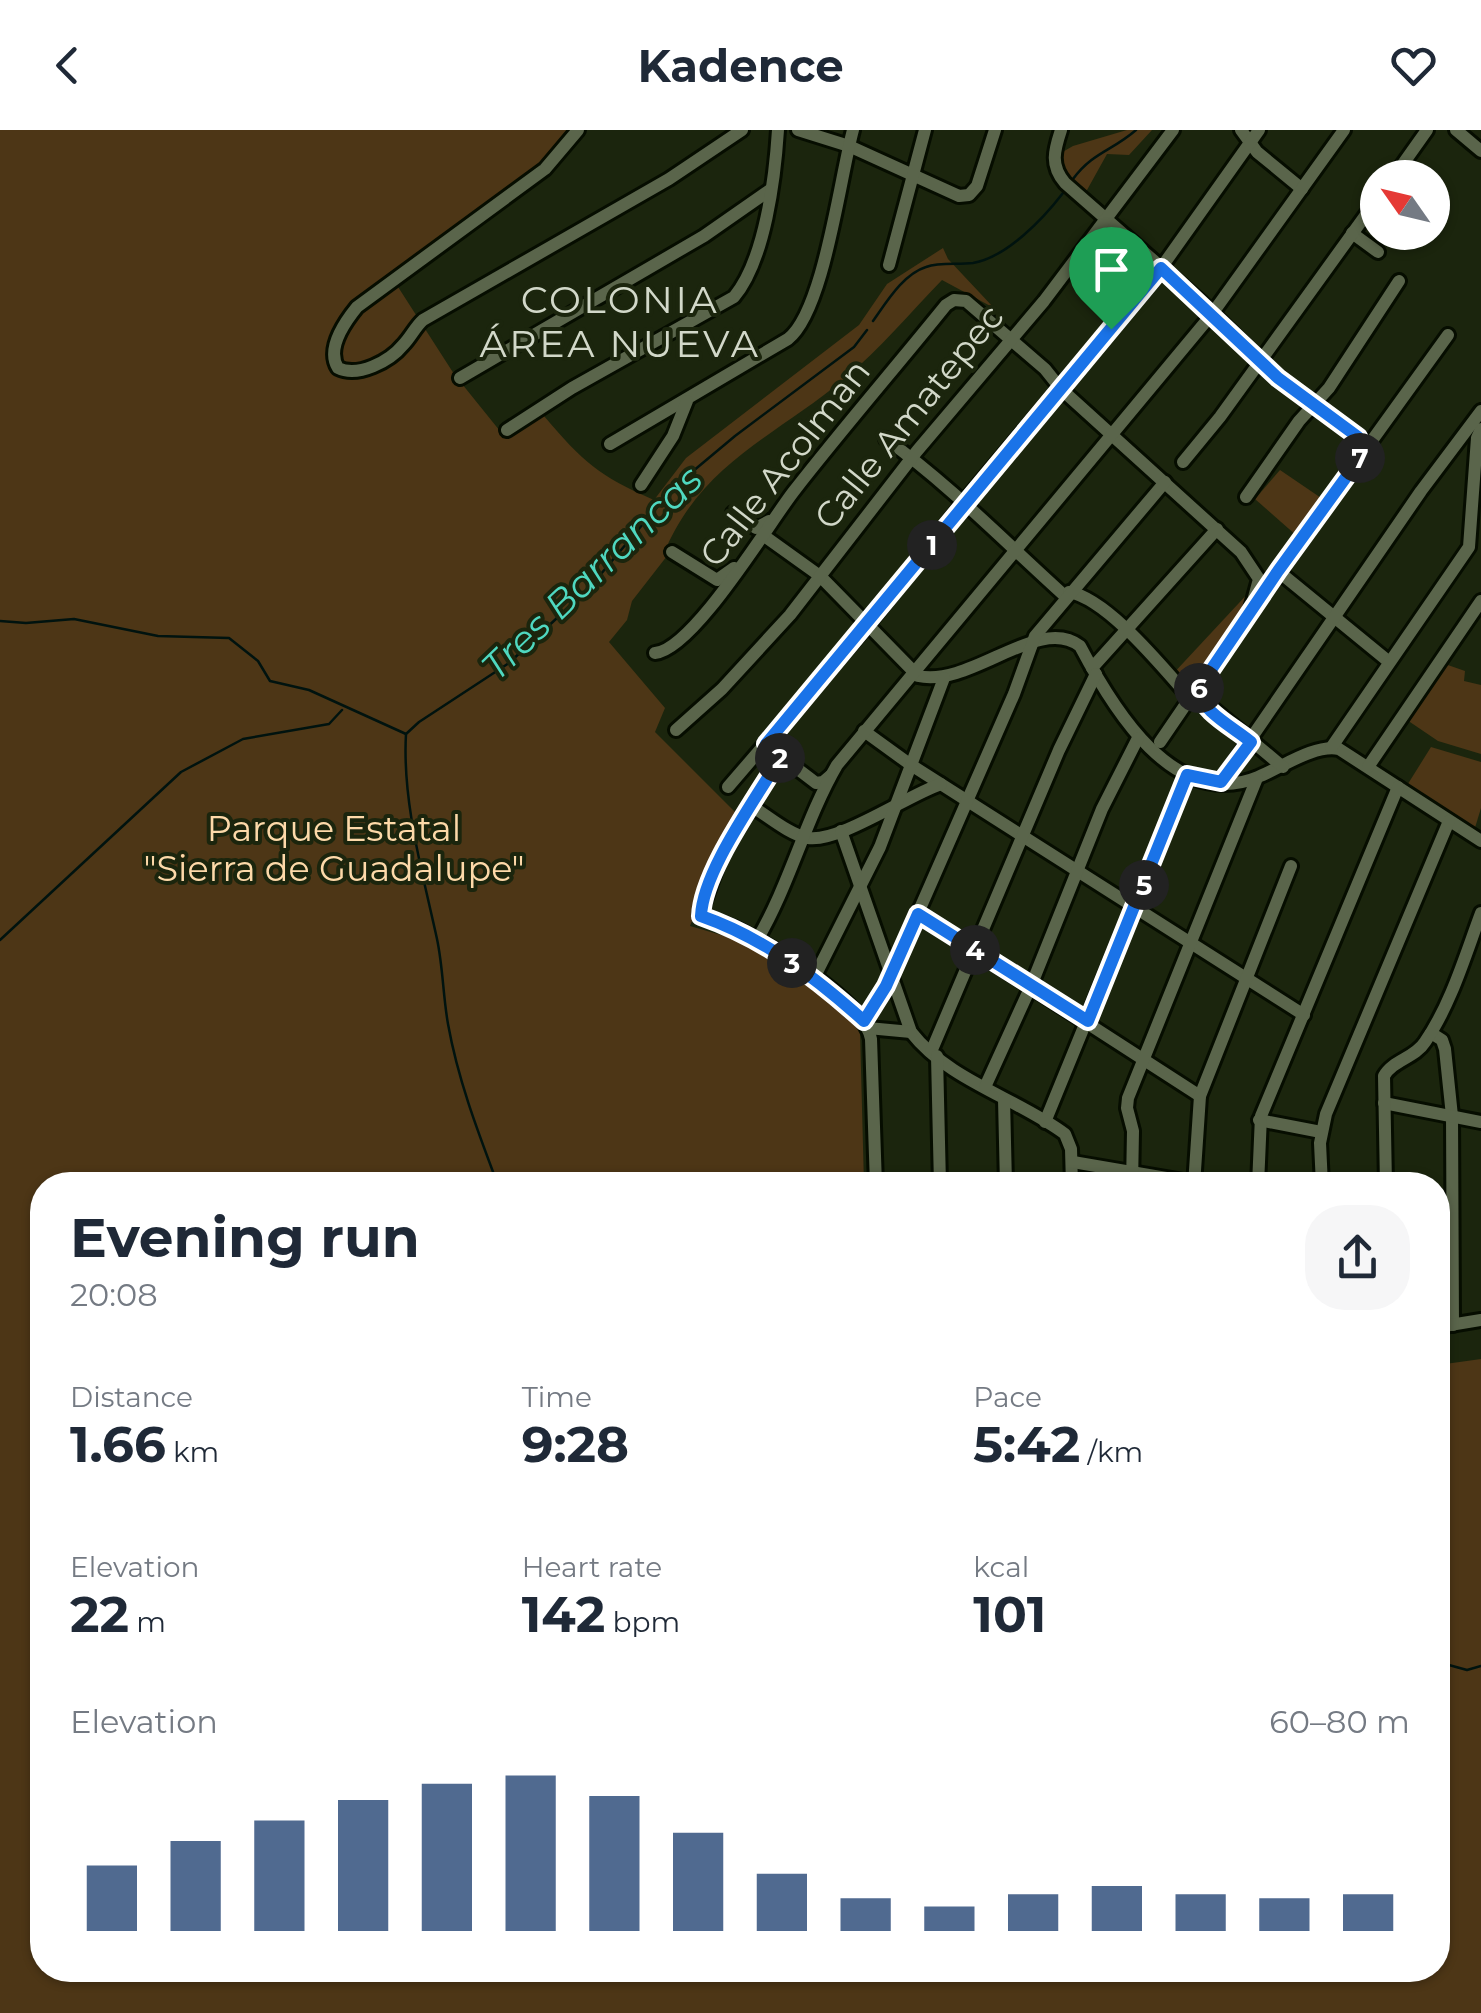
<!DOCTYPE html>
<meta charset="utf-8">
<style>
body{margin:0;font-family:Montserrat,sans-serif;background:#f6f6f7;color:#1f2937;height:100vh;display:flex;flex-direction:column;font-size:38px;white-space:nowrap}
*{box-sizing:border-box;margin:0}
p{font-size:32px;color:#747a83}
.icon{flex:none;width:55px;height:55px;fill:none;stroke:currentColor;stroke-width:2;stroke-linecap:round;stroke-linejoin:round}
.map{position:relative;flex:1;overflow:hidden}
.details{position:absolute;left:30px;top:1042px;width:1420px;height:810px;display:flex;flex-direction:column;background:#fff;border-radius:40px;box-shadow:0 2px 8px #0004}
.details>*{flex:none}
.needle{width:65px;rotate:304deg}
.fabs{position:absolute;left:1360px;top:30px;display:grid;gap:20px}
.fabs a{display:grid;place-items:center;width:90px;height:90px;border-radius:50%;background:#fff;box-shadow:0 2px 8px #0004;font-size:50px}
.pin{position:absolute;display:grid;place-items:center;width:85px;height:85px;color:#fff;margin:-102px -42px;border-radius:50% 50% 50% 0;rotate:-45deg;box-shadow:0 0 10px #0007}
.pin .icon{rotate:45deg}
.km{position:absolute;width:50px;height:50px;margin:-25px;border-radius:50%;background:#222;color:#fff;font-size:28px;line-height:50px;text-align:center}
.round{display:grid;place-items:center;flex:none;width:105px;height:105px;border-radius:40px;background:#f6f6f7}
.headline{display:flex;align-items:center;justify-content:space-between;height:170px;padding:0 40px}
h1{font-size:55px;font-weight:700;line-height:75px}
.metrics{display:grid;grid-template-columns:repeat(3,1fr);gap:15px;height:170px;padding:10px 40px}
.metrics div{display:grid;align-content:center}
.metrics b{font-size:50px;font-weight:700}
.metrics small{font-size:28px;font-weight:400}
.metrics p{font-size:28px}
.chart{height:280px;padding:20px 40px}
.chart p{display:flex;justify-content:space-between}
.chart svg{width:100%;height:180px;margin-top:10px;stroke:#506a90;stroke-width:6}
header{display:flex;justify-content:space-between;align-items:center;height:130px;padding:0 40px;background:#fff;font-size:45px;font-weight:700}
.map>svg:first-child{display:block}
</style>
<header><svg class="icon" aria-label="back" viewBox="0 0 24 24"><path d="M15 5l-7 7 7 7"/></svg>Kadence<svg class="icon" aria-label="heart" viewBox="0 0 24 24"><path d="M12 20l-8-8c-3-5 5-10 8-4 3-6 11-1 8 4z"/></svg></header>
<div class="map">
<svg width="1481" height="1883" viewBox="0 0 1481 1883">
<rect width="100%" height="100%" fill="#1b250d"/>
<!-- green -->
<g fill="#4d3616">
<path d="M0 0H573L541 35 391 146 454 244 504 306 544 286C583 332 599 346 654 370L686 328 859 195 887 154 943 118 948 129 994 178 942 150C910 183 879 220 844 249 775 307 702 332 664 423L667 426 632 471 627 490 609 512 665 578 655 602 738 685 724 710 690 796 735 809 794 843 841 879 860 901 864 1055H42V1840H1438V1235L1481 1229V1883H0Z"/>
<polygon points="1127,0 1152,0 1129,25 1107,24 1082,69 1052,28 1073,16"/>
<polygon points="1280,340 1327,372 1297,406 1255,369"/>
<polygon points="1252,459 1244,490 1191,572 1171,546"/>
<polygon points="1445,534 1465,541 1464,551 1481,555 1481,624 1438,611 1407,590"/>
<polygon points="1431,617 1481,632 1481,678 1474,701 1406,657"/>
</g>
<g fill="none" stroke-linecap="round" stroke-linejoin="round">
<!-- stream -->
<g stroke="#00130f" stroke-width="2.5">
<path d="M1073 49C1093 22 1112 21 1136 0"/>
<path d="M873 191C886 173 903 144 926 137 940 132 958 135 973 133 1007 127 1043 89 1063 63"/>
<polyline points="0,491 26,493 74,489 158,506 229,508 258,531 270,551 309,560 406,604"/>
<polyline points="0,810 181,642 243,609 329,594 342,580"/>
<path d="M498 1055C478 1002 458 950 448 894 443 866 443 837 437 809 423 744 402 672 406 604L419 592 509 533 590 457 674 357 735 306 854 217 867 200"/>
<polyline points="1438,1532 1467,1540 1481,1536"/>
</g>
<defs>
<g id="minor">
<path d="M578 0 545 39 357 177C344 193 326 219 338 238 358 248 390 231 403 215 411 207 415 197 423 190L669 49 742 0"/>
<polyline points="798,0 849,16 959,66 969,65 977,56 995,0"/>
<path d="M1061 0C1054 21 1050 35 1065 53L1201 172 1278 248 1358 307 1365 321"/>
<polyline points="1241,0 1257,22 1302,59"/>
<polyline points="1456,0 1481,21"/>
<polyline points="1393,48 1427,0"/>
<polyline points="1352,103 1378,122"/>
<polyline points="889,135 925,0"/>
<polyline points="460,248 704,106 770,60"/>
<path d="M507 300 572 258 734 167C765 130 775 48 778 0"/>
<path d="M886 309C951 356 1006 413 1066 467"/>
<path d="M610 314 788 209C824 181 840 47 853 0"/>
<polyline points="1183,332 1220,287 1378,68"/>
<polyline points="641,355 673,306 687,271"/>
<polyline points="1246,367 1299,291 1329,258 1399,151"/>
<polyline points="733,383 756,398 769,391"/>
<path d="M763 405 820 446 918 546C971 558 1039 484 1080 516 1112 577 1174 682 1258 647 1281 638 1314 614 1339 619L1481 711"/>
<polyline points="672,422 717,450 734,438"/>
<polyline points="1278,441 1388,531"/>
<path d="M1069 462C1108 469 1163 538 1190 568"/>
<path d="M655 523C693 520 769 393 794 361 843 298 896 237 946 175L954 170 966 171 1045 239 1061 259 1241 422 1259 449 1250 482"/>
<polyline points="1092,538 1217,399"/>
<polyline points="1199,567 1283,637"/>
<polyline points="676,600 722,559 790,485 917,321 1044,171 1173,0"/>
<polyline points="864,601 911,635 1304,885"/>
<polyline points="1160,612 1190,568 1199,567 1203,551 1278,441 1448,205"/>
<polyline points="1331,618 1469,417 1477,308 1481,299"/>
<polyline points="774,621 816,653 823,652 830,646"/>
<path d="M781 626 722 723 700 784C709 791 724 793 735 798 770 815 864 871 871 909L876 1055"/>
<polyline points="1368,637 1481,471"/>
<polyline points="1221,652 1421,361 1481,281"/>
<polyline points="728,657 869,493 969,366 1161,138 1259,0"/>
<path d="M753 677C768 686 790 705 808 708 839 713 908 665 941 654"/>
<path d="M841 701 911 902C949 951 1017 968 1065 1004L1071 1019 1072 1055"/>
<polyline points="918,784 1200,966"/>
<path d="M757 810C790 754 805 690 837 635L1212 184 1344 0"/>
<polyline points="814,848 880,717 944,548"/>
<polyline points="864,891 886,856 1014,564 1035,506 1165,352"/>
<polyline points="868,898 911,902"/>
<polyline points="1431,903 1442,910 1445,919 1452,986 1453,1195"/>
<polyline points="931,922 1059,620 1096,544"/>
<polyline points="937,926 940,1055"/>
<polyline points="985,957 1031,856 1102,679 1138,608"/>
<polyline points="1004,969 1006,1055"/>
<polyline points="1384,973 1481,992"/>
<polyline points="1259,990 1321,1002"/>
<polyline points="1045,992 1187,645"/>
<polyline points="1073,1032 1207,1055"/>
<polyline points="1132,1055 1133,1001 1127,978 1128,968 1257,648"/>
<polyline points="1194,1055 1200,966 1291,736"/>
<polyline points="1258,1055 1261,986 1398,657"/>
<polyline points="1322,1055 1320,1013 1326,984 1449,691"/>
<path d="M1386 1055 1384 946C1393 930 1415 928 1425 912 1451 874 1465 826 1481 783"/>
<polyline points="1438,1197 1481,1190"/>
</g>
</defs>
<!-- minor casing -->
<use href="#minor" stroke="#060d00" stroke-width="18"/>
<!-- minor -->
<use href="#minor" stroke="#5a654b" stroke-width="12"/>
</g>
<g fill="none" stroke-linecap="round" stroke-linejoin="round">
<defs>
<path id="route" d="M1161 138 1278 248 1358 307 1365 321 1278 441 1198 559C1200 581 1235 598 1251 612L1221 652 1187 645 1088 891 918 784 886 856 864 891C815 847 764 808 701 786 703 740 757 668 781 626L766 614Z"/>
</defs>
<!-- route casing -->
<use href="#route" stroke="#fff" stroke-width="20"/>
<!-- route -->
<use href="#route" stroke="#1a73e8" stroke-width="12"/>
</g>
<g text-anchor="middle" stroke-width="8" stroke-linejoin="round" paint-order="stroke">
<!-- street labels -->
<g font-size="35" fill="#d2d8c9" stroke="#1b250d">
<text transform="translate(909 287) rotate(-51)" y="12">Calle Amatepec</text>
<text transform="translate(785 333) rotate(-52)" y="12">Calle Acolman</text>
</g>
<!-- park labels -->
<g font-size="35" fill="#fdd9a9" stroke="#1b250d">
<text x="334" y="711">Parque Estatal<tspan x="334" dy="40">"Sierra de Guadalupe"</tspan></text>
</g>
<!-- neighbourhood labels -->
<g font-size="38" letter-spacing="2.5" fill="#d2d8c9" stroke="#1b250d">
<text x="620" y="183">COLONIA<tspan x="620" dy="44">ÁREA NUEVA</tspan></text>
</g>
<!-- water labels -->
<g font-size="38" font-style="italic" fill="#4fd8c0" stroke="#1b250d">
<text transform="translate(592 443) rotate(-44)" y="13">Tres Barrancas</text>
</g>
</g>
</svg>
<div class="fabs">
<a><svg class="needle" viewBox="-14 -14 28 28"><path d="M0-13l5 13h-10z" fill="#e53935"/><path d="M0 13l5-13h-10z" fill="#747a83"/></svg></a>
</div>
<div class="pin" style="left:1111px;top:199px;background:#1e9e55"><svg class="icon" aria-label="arrive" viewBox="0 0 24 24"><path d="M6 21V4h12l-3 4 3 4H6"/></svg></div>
<b class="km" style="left:932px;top:415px">1</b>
<b class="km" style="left:780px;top:628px">2</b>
<b class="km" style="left:792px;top:833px">3</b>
<b class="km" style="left:975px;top:820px">4</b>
<b class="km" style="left:1144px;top:755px">5</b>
<b class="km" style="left:1199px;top:558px">6</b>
<b class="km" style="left:1360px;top:328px">7</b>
<section class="details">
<div class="headline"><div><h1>Evening run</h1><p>20:08</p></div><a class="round"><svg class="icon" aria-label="share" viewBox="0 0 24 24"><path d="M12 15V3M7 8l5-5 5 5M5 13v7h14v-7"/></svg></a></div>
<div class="metrics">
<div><p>Distance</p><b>1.66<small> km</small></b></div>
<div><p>Time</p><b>9:28</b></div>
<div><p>Pace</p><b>5:42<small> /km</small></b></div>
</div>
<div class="metrics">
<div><p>Elevation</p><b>22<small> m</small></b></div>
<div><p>Heart rate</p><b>142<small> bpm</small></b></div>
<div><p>kcal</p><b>101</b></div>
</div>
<div class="chart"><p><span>Elevation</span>60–80 m</p>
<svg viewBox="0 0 160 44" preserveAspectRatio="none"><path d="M5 44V28M15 44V22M25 44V17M35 44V12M45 44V8M55 44V6M65 44V11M75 44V20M85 44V30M95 44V36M105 44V38M115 44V35M125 44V33M135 44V35M145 44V36M155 44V35"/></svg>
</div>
</section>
</div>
